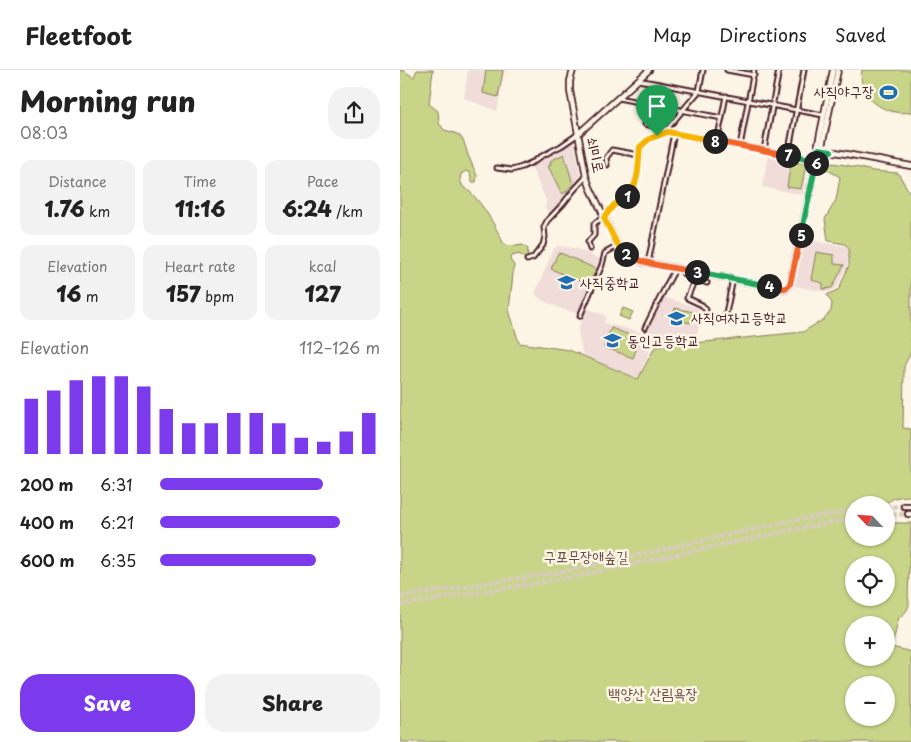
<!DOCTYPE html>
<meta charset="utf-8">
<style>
body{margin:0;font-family:"Playpen Sans","Poor Story",sans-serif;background:#f2f2f2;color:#222;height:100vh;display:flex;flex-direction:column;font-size:19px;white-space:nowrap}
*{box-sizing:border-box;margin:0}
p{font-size:16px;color:#767676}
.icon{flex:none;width:28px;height:28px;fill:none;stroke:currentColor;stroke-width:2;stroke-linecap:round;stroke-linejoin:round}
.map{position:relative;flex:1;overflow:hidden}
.drawer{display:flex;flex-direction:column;background:#fff;width:400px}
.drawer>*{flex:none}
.needle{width:32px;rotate:295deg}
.buttons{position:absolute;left:445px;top:426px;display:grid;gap:10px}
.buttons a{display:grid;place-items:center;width:50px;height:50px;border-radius:50%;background:#fff;box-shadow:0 1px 4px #0004;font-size:25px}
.pin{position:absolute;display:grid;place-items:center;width:42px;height:42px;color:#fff;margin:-51px -21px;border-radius:50% 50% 50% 0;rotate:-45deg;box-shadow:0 0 5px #0007}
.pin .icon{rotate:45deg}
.km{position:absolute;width:25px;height:25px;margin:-12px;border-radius:50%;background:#222;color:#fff;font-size:14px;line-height:25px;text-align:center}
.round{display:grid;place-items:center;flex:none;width:52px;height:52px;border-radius:20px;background:#f2f2f2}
.summary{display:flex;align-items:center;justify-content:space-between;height:85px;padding:0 20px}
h1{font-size:28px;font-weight:800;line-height:38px}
.figures{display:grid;grid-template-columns:repeat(3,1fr);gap:8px;height:85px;padding:5px 20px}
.figures div{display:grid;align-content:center;border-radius:12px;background:#f2f2f2;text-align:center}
.figures b{font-size:21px;font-weight:800}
.figures small{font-size:14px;font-weight:400}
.figures p{font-size:14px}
.chart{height:140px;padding:10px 20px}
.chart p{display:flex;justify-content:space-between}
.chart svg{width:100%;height:90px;margin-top:5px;stroke:#7c3aed;stroke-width:6}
.primary-button{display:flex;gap:10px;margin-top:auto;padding:10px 20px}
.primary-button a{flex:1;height:58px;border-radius:20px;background:#7c3aed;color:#fff;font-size:20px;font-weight:800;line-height:58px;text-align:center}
.primary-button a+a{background:#f2f2f2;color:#222}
ul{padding:0 20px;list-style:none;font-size:16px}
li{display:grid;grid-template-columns:80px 60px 1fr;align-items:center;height:38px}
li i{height:12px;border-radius:6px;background:#7c3aed}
header{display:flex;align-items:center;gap:30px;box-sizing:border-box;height:70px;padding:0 25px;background:#fff;border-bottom:1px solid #e0e0e0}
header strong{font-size:24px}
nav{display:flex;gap:28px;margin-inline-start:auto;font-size:18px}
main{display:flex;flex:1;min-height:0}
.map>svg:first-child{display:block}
</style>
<header>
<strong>Fleetfoot</strong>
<nav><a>Map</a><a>Directions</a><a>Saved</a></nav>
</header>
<main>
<section class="drawer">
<div class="summary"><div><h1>Morning run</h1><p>08:03</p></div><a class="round"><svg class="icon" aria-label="share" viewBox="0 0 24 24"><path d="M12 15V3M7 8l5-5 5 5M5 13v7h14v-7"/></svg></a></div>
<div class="figures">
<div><p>Distance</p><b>1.76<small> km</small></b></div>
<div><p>Time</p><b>11:16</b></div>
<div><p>Pace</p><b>6:24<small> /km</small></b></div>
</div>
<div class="figures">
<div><p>Elevation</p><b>16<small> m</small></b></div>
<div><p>Heart rate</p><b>157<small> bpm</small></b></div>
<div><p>kcal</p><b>127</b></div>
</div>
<div class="chart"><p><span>Elevation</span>112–126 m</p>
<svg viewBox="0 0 160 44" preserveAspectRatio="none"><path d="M5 44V17M15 44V13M25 44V8M35 44V6M45 44V6M55 44V11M65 44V22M75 44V29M85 44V29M95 44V24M105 44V24M115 44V29M125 44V36M135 44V38M145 44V33M155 44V24"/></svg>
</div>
<ul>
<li><b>200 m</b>6:31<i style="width:74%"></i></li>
<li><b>400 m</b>6:21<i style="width:82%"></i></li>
<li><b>600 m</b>6:35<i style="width:71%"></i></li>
</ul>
<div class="primary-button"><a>Save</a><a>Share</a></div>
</section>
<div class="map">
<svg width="511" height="672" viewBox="0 0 511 672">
<rect width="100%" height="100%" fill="#fcf5e5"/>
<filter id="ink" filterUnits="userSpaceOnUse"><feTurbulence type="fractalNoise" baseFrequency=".02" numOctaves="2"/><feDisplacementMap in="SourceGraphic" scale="10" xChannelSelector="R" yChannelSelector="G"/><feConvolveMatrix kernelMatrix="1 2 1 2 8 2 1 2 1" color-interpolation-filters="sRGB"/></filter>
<g filter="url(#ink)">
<!-- built -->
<g fill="#f0dcd9">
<polygon points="68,0 105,0 97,41 64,28"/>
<polygon points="174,71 181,109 169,122 160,136 154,139 150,144 145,138 146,130 131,97 134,94 158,82"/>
<polygon points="368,86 408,93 403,125 362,117"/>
<polygon points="404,170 444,176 448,179 447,195 441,209 436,218 430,222 420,221 394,216"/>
<polygon points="157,176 174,178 200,189 199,196 179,244 159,238 142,230 135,224 153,180"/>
<polygon points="264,227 298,238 302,242 296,267 293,271 281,271 250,275 248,259"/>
<polygon points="187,238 206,246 204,253 240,262 244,264 249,283 239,306 234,307 183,285 179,268 178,259"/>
</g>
<!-- green -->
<g fill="#c8d588" stroke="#897a5a" fill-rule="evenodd">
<path d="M0 0C5 0 9 5 14 7L17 0H33L29 34 38 41 39 53 44 60 55 63 60 66 64 72 68 85 77 106 76 112H72L70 103 66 101 61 104 60 110 63 117C78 124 98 160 104 175L116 176 123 175 128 179 127 190 119 184 112 186 110 190 114 195 109 240 119 273 169 280 238 309 255 277 403 262 424 249 431 241 432 233 427 225 439 219 449 195V179L445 174 428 171 425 149 436 130 440 107 426 99 432 93 446 95 473 101 498 103 511 125V282L504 296 503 358 511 359V426C502 426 491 427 485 435H454V468H486V439L488 445 494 453H511L508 527C511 536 507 543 499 547L492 577 511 582V672H0ZM454 495H486V528H454ZM454 555H486V588H454ZM454 615H486V648H454Z"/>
<polygon points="86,0 103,0 98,27 83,23"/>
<path d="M462 0H511V42C486 47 456 27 462 0Z"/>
<polygon points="164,84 173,114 167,121 162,124 148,96 151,94 150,91"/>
<polygon points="391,91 406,94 401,119 387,117"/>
<polygon points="416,182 434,185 434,194 444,195 432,218 423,219 423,213 411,210"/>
<polygon points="158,183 163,184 196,199 189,215 151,199"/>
<polygon points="223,238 233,242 229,250 219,246"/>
<polygon points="275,238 293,242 290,253 273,249"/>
<polygon points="211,258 240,269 233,288 204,277"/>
</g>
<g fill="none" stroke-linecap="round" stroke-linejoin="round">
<!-- secondary-tunnel -->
<g stroke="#d8cac0" stroke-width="4.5" stroke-dasharray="4.5 2" stroke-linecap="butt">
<polyline points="486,437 504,436"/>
<polyline points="486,445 508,444"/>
<polyline points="0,527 171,500 395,450 454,441"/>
<polyline points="0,535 167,508 401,458 454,449"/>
</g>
<defs>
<g id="street">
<polyline points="327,0 354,5"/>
<polyline points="238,10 423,45"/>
<polyline points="218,28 322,48"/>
<polyline points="249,34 245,54 267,59 268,62 417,90 431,81"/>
<polyline points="267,59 299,21 303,0"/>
<polyline points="317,72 326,26"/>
<polyline points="340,76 354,0"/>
<polyline points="364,80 379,0"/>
<polyline points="388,85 404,0"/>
<polyline points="207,95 206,88 212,80 239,85"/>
<polyline points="97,98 112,100 122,97 135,91 140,87 161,76 177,65"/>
<polyline points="190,179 188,172 194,165 194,154 196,152 204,148 213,136 225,128 232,121 237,106 240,77 249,69 268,62"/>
<polyline points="127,190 133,188 143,175 145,167 144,157 147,151 163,134 173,121 186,107"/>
<polyline points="248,193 274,63"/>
<polyline points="284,200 283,203 284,204 307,213"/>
<polyline points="295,209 287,228 302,235 306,240 306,243 303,249 298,248 299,246 297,245"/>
<polyline points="180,246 202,195 205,183 218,176"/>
<polyline points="325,248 333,209"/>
<polyline points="245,258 267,214 273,203 274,198"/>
</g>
<g id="secondary">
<polyline points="173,0 170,11 170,21 186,106 190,117 218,176 228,186 243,192 384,219 388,217 390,214 419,79 418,74 433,0"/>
<polyline points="177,65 249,0"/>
<polyline points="419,79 511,96"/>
<polyline points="419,79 422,76 438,0"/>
<polyline points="504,436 511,436"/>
<polyline points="508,444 511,444"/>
</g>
</defs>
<!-- street casing -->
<use href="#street" stroke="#4a1f2b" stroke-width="7"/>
<!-- secondary casing -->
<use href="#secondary" stroke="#4a1f2b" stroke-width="8"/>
<!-- street -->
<use href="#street" stroke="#fcf5e5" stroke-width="3"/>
<!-- secondary -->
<use href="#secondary" stroke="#fcf5e5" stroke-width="4.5"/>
</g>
</g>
<g fill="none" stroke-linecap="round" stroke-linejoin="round" filter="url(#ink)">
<defs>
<path id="split-1" d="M227 126C240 113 238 95 240 77L249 69 257 66"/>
<polyline id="split-2" points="226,184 218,176 204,148 213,136 227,126"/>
<path id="split-3" d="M226 184C243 195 276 198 297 202"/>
<polyline id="split-4" points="297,202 369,216"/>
<path id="split-5" d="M369 216C377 217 385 222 390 214L401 165"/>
<polyline id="split-6" points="401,165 416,93"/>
<polyline id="split-7" points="388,85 417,90 431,81 419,79 416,93"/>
<polyline id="split-8" points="315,71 388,85"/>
<polyline id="split-9" points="257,66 268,62 315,71"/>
</defs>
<!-- split-1 casing -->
<use href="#split-1" stroke="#fff" stroke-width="10"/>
<!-- split-2 casing -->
<use href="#split-2" stroke="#fff" stroke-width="10"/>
<!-- split-3 casing -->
<use href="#split-3" stroke="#fff" stroke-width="10"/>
<!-- split-4 casing -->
<use href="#split-4" stroke="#fff" stroke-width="10"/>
<!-- split-5 casing -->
<use href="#split-5" stroke="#fff" stroke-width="10"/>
<!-- split-6 casing -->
<use href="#split-6" stroke="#fff" stroke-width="10"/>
<!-- split-7 casing -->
<use href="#split-7" stroke="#fff" stroke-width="10"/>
<!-- split-8 casing -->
<use href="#split-8" stroke="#fff" stroke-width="10"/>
<!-- split-9 casing -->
<use href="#split-9" stroke="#fff" stroke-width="10"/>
<!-- split-1 -->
<use href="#split-1" stroke="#f5b400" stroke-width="6"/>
<!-- split-2 -->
<use href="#split-2" stroke="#f5b400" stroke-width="6"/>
<!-- split-3 -->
<use href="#split-3" stroke="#f0652b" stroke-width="6"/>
<!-- split-4 -->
<use href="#split-4" stroke="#22a559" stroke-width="6"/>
<!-- split-5 -->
<use href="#split-5" stroke="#f0652b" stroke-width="6"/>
<!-- split-6 -->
<use href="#split-6" stroke="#22a559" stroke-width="6"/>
<!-- split-7 -->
<use href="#split-7" stroke="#22a559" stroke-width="6"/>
<!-- split-8 -->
<use href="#split-8" stroke="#f0652b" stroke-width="6"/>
<!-- split-9 -->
<use href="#split-9" stroke="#f5b400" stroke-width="6"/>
</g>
<!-- icons -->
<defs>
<symbol id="stadium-bare" viewBox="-9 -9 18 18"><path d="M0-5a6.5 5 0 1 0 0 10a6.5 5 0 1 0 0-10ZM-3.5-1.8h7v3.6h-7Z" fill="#1f6fb2" stroke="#fcf5e5" stroke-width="2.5" paint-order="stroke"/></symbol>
<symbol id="school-bare" viewBox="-9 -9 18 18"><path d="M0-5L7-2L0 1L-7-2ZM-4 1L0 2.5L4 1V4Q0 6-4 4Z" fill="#1f6fb2" stroke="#fcf5e5" stroke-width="2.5" paint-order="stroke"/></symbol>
</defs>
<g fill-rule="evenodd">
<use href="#stadium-bare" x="476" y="10" width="25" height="25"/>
<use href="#school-bare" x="154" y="200" width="25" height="25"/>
<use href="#school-bare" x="264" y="236" width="25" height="25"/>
<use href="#school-bare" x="200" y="258" width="25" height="25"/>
</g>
<g text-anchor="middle" stroke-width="5" stroke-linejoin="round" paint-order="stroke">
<!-- poi labels -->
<g font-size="15" fill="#4a1f2b" stroke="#fcf5e5" text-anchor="start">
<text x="474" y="27" text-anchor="end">사직야구장</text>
<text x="180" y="218">사직중학교</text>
<text x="291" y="253">사직여자고등학교</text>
<text x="227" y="276">동인고등학교</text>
</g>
<!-- street labels -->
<g font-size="15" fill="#4a1f2b" stroke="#fcf5e5">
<text transform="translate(195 85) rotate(77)" y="5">쇠미로</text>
</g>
<!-- park labels -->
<g font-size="15" fill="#6a4c42" stroke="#fcf5e5">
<text x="186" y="492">구포무장애숲길</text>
<text x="253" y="629">백양산 산림욕장</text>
</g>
</g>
</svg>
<div class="buttons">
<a><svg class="needle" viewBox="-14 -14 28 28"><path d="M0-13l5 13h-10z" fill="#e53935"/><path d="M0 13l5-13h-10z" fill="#767676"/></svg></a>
<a><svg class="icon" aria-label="locate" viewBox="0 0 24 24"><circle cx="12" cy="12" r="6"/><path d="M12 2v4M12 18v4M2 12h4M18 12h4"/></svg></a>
<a>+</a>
<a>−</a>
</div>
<div class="pin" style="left:257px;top:66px;background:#1e9e55"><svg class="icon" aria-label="arrive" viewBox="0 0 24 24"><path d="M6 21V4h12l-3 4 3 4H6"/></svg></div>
<b class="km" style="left:227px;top:126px">1</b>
<b class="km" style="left:226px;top:184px">2</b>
<b class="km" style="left:297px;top:202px">3</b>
<b class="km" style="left:369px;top:216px">4</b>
<b class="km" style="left:401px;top:165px">5</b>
<b class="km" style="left:416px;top:93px">6</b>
<b class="km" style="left:388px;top:85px">7</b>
<b class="km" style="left:315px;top:71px">8</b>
</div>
</main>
